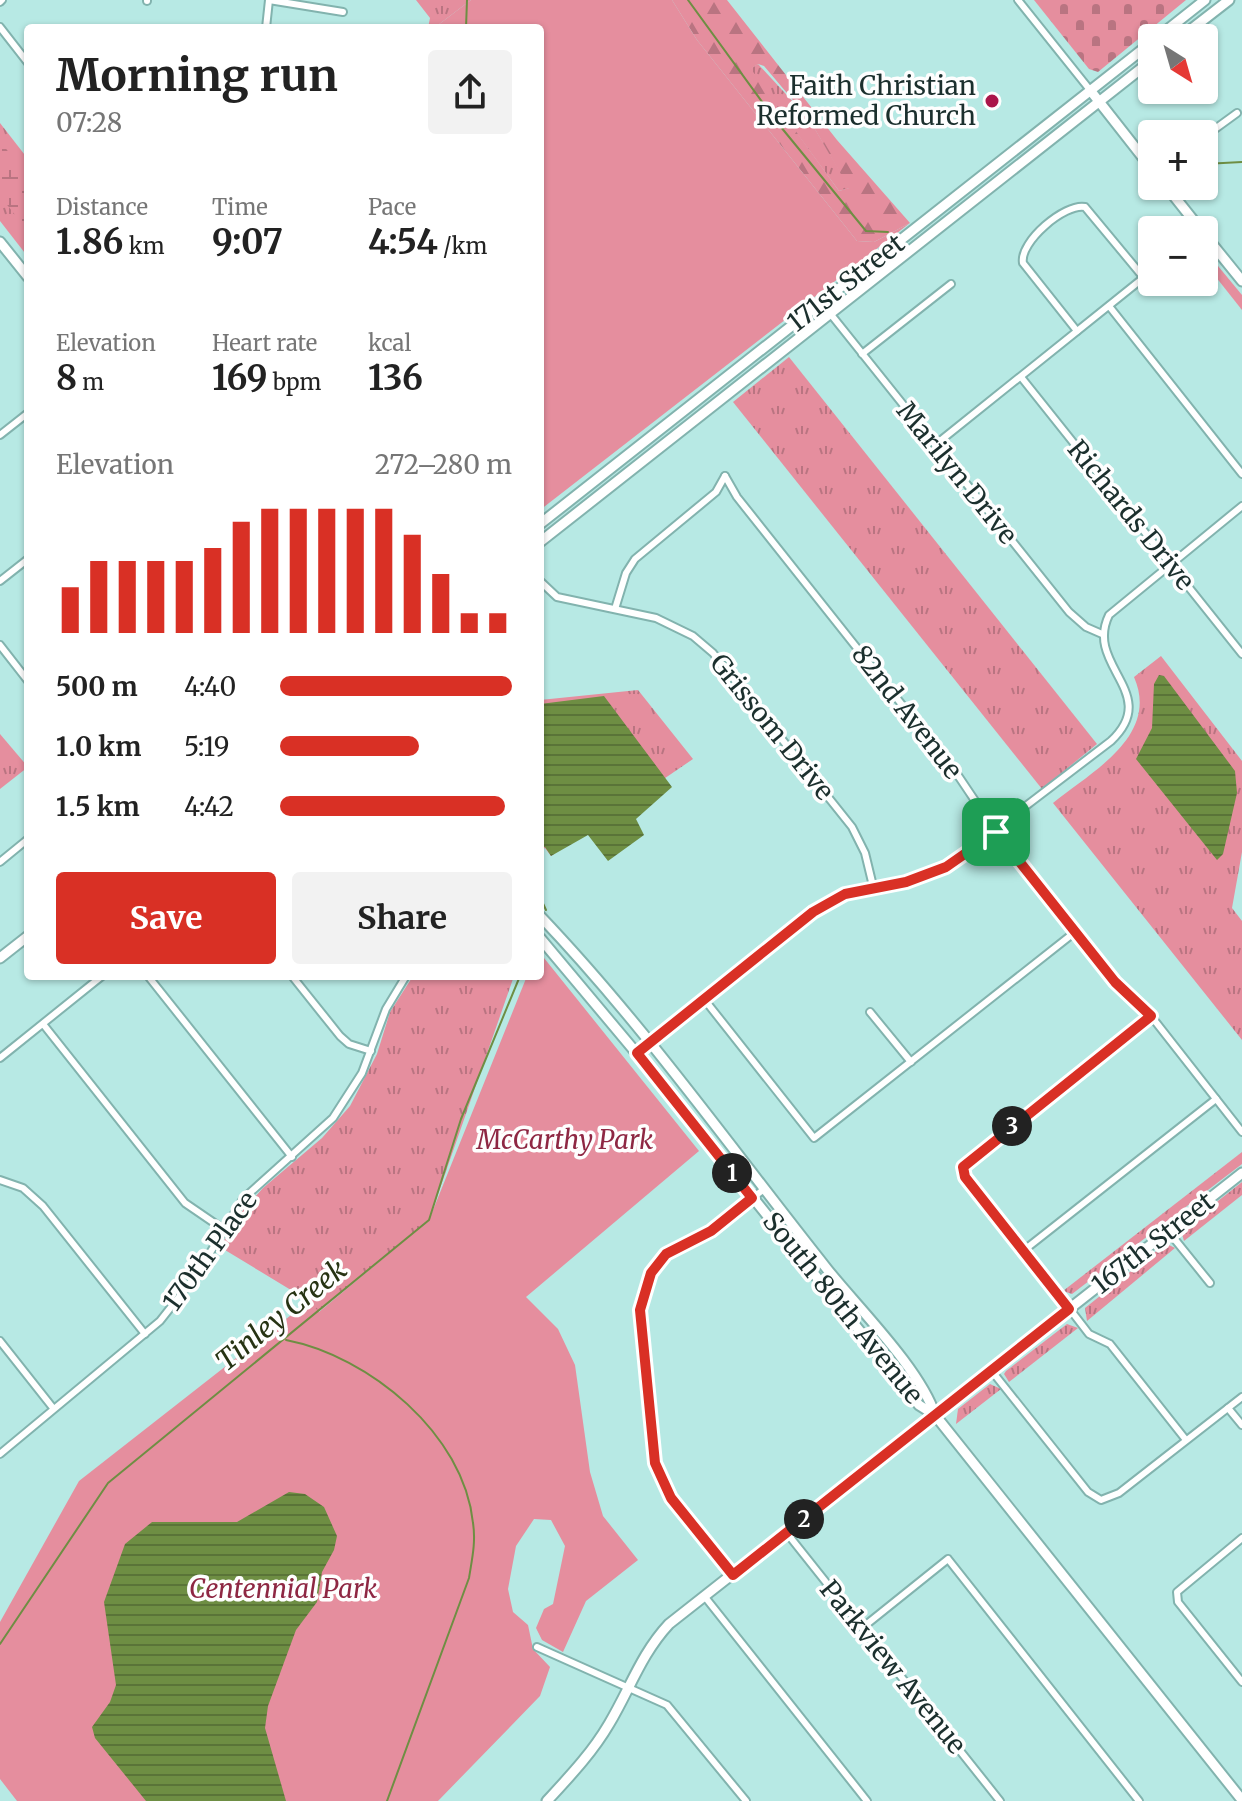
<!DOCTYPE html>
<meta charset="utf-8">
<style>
body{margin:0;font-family:Merriweather,serif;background:#f2f2f2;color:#222;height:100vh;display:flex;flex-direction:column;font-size:30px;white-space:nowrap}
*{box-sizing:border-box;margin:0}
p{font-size:26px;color:#767676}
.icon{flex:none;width:44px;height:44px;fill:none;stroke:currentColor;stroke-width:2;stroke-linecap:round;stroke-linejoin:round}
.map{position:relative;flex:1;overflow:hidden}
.details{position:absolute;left:24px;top:24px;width:520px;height:956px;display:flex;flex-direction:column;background:#fff;border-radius:8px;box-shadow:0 2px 6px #0004}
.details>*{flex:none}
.needle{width:52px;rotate:143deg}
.tools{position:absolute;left:1138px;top:24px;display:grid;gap:16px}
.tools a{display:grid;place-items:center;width:80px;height:80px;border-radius:8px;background:#fff;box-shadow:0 2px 6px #0004;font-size:40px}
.pin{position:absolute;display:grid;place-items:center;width:68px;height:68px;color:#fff;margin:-34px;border-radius:16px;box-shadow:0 4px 12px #0006}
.km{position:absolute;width:40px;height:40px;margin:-20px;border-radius:50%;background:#222;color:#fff;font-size:22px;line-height:40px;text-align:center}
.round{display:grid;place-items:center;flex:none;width:84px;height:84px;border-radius:8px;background:#f2f2f2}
.summary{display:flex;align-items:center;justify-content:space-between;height:136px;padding:0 32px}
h1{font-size:44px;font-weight:700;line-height:60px}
.stats{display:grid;grid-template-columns:repeat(3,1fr);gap:12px;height:136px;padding:8px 32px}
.stats div{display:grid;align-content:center}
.stats b{font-size:34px;font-weight:700}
.stats small{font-size:22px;font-weight:400}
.stats p{font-size:22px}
.chart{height:224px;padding:16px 32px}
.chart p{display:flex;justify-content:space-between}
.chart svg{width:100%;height:144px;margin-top:8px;stroke:#d93025;stroke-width:6}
.cta{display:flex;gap:16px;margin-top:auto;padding:16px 32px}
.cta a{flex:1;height:92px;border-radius:8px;background:#d93025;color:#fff;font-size:32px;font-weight:700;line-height:92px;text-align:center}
.cta a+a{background:#f2f2f2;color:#222}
ul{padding:0 32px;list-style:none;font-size:26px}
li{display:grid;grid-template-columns:128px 96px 1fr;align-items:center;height:60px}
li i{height:20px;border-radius:10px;background:#d93025}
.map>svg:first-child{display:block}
</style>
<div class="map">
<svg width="1242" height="1801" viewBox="0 0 1242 1801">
<defs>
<pattern id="grass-tufts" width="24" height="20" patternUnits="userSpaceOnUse" patternTransform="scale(2)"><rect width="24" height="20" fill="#e58e9e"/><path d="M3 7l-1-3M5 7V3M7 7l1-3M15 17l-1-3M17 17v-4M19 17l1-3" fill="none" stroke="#b97481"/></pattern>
<pattern id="forest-firs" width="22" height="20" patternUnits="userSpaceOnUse" patternTransform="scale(2)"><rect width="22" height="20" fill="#e58e9e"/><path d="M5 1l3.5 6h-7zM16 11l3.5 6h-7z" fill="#b97481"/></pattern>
<pattern id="wetland-marsh" width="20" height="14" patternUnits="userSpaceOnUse" patternTransform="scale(2)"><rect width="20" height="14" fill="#e58e9e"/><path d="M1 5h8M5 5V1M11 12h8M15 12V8" fill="none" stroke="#b97481"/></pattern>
<pattern id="cemetery-stones" width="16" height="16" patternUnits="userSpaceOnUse" patternTransform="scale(2)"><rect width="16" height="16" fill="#e58e9e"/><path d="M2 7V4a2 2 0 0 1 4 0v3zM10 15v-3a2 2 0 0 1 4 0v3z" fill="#b97481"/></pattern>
<pattern id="water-rules" width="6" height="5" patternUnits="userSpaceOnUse" patternTransform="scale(2)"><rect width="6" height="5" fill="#6e8e43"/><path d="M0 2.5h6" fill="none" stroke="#5a7438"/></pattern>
</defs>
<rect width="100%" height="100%" fill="#b7e9e4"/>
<!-- grass -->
<g fill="url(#grass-tufts)">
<polygon points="416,0 471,0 434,28 428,28 430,18"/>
<polygon points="758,64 809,119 850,188 839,191 750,69"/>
<polygon points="0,123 28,159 28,257 0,221"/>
<polygon points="1204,249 1242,295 1242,310 1204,262"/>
<polygon points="789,357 1097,744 1042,789 733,402"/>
<path d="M1161 656 1242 761V852L1232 908 1242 921V1040L1053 803C1091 772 1160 736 1134 677Z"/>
<polygon points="638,690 693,759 551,856 545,848 540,850 540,700"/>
<polygon points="0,734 28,767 0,789"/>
<polygon points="413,976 514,976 429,1220 318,1312 309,1301 220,1247 243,1210 263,1188 322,1138 350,1106 377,1054 390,1012"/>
<polygon points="1242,1152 1242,1164 1072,1294 1063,1291"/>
<polygon points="1242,1182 1242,1195 1184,1241 1182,1234 1185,1227"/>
<polygon points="1169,1245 1175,1248 1087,1321 1085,1308 1160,1248"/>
<polygon points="1067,1324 1078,1328 1009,1382 1004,1374 1006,1371"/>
<polygon points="990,1384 1001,1389 956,1424 958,1409"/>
</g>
<!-- forest -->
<path fill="url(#forest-firs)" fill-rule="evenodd" d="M672 0H727L837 140 910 223 874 242 857 241 697 40ZM758 64 764 66 809 119 849 188 839 191 751 69Z"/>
<!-- wetland -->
<polygon fill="url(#wetland-marsh)" points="0,141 28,177 28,231 0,196"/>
<!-- cemetery -->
<polygon fill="url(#cemetery-stones)" points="1034,0 1186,0 1098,72 1089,69"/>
<!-- park -->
<g fill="#e58e9e">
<polygon points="471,0 672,0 697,40 857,241 874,242 910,223 540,510 540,28 434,28"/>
<polygon points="540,953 699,1151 526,1297 558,1329 575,1365 590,1472 603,1516 638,1560 586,1601 563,1652 542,1640 536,1628 544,1609 553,1604 565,1546 551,1520 534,1519 516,1546 508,1589 513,1612 528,1625 533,1649 550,1667 540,1696 438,1801 17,1801 0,1779 0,1622 79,1481 309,1301 319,1312 429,1220 527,976 540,976"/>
</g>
<!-- water -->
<g fill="url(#water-rules)">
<polygon points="1159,675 1164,676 1235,771 1237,793 1223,854 1217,860 1136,759 1152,728 1154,684"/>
<polygon points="604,696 672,787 636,819 644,835 608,861 588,835 551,856 545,847 540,848 540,704"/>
<polygon points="289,1492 305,1494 324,1507 337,1536 334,1550 322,1572 317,1602 296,1630 268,1706 265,1728 286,1801 146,1801 95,1738 92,1727 110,1702 116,1685 104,1602 125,1544 152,1522 237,1522"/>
</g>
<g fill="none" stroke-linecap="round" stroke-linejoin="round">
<!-- stream -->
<g stroke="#6e8e43" stroke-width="2">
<polyline points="688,0 776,121 866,231 888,232"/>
<polyline points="466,28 467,0"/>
<polyline points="1204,164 1242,162"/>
<polyline points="540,897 546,910"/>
<path d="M286 1340C369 1356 464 1434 473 1523 476 1542 472 1559 469 1578L387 1801"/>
<polyline points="0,1644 108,1483 429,1220 461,1119 520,976"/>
</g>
<defs>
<g id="street">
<polyline points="269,0 343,12"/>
<polyline points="1018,0 1090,90"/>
<polyline points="147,1 147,0"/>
<polyline points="0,2 2,0"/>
<polyline points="0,27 28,63"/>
<polyline points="266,28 269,0"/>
<polyline points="1204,137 1237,113"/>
<polyline points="821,302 1069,612 1086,627 1102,634"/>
<polyline points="1109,306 1242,474"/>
<path d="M1077 331 1023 263C1019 242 1065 203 1085 207L1144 278"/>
<polyline points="862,354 951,284"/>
<polyline points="1021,377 1242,654"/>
<polyline points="0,435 28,413"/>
<polyline points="935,445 1152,271"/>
<polyline points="725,476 737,497 957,774 996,832 1115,982 1151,1016 1242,1132"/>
<polyline points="0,581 28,559"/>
<polyline points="540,581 557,597 656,618 693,636 713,653 852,827 865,853 873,886"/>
<polyline points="615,609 626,573 635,559 716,492 725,476"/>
<polyline points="0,645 28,681"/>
<polyline points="0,862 28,839"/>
<polyline points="148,976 292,1157"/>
<polyline points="292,976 340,1036 349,1044 371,1051"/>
<polyline points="704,999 814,1138 1075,932"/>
<polyline points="870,1012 911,1062"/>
<polyline points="1151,1016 968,1161 962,1170 1079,1321 1089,1334 1110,1344 1186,1440"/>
<polyline points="43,1024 185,1203 223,1229"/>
<path d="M637 1053 813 912 845 894 906 882 946 867 1111 741C1162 693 1084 666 1109 615L1242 506"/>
<polyline points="0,1058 102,976"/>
<polyline points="0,1180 23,1188 43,1206 145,1334"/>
<polyline points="1168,1231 1210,1283"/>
<polyline points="1023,1251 1216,1099"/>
<polyline points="0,1341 53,1408"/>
<polyline points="991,1370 1088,1492 1101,1500 1119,1493 1242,1397"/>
<polyline points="1228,1408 1242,1425"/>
<polyline points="0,1454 160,1321 197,1274 243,1199 333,1118 362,1073 386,1009 406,976"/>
<polyline points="786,1532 1000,1801"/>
<polyline points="1242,1538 1177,1592 1178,1602 1242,1682"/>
<polyline points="733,1575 671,1498 655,1463 640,1310 651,1273 666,1254 711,1231 764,1189"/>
<polyline points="705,1597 867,1801"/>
<polyline points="862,1628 948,1559 1139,1801"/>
<polyline points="537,1647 667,1705 746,1801"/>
</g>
<g id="secondary">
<polyline points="1157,38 1205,0"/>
<polyline points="1180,38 1229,0"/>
<polyline points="1090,90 1152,169"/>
<polyline points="1166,186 1201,230"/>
<polyline points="1204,234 1242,281"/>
<polyline points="0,242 28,277"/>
<polyline points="540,524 1152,42"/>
<polyline points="540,542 1152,60"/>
<path d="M540 916C644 1025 733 1151 827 1269 859 1309 920 1369 935 1415L1242 1800"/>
<polyline points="540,938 654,1074 919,1405 935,1415"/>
<polyline points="0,958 28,936"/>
<path d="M547 1801C570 1776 592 1753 609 1724 630 1689 641 1654 669 1624L1242 1173"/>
</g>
</defs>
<!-- street casing -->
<use href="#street" stroke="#82b3ae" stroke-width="10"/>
<!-- secondary casing -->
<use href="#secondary" stroke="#82b3ae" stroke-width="13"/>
<!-- street -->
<use href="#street" stroke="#fff" stroke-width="6"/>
<!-- secondary -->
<use href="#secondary" stroke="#fff" stroke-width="9"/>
</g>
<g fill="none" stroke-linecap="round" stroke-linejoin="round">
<defs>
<polygon id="route" points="996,832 1115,982 1151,1016 963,1167 965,1177 1069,1309 733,1575 671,1498 655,1463 640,1310 651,1273 666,1254 711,1231 752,1198 637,1053 813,912 845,894 906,882 946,867"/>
</defs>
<!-- route casing -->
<use href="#route" stroke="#fff" stroke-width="16"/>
<!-- route -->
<use href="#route" stroke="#d93025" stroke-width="10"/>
</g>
<!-- markers -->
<circle fill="#aa164a" stroke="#fefefe" stroke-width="3" cx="992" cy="101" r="8"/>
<g text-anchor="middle" stroke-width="7" stroke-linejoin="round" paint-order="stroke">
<!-- poi labels -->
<g font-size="26" fill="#1b2f2d" stroke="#fefefe" text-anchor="end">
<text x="976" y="95">Faith Christian<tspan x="976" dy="30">Reformed Church</tspan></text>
</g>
<!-- street labels -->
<g font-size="26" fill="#1b2f2d" stroke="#fefefe">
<text transform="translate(846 283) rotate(-38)" y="9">171st Street</text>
<text transform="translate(957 473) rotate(51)" y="9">Marilyn Drive</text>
<text transform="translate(1131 515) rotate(51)" y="9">Richards Drive</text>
<text transform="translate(907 712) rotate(52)" y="9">82nd Avenue</text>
<text transform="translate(772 727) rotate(51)" y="9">Grissom Drive</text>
<text transform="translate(1153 1243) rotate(-38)" y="9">167th Street</text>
<text transform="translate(210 1251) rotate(-54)" y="9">170th Place</text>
<text transform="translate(843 1308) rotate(51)" y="9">South 80th Avenue</text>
<text transform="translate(893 1667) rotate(51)" y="9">Parkview Avenue</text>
</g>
<!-- park labels -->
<g font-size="26" font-style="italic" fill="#8e2743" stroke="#fefefe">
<text x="565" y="1149">McCarthy Park</text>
<text x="283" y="1598">Centennial Park</text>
</g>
<!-- water labels -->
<g font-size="28" font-style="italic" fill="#263313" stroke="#fefefe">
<text transform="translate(281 1315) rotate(-39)" y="10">Tinley Creek</text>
</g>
</g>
</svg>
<div class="tools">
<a><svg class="needle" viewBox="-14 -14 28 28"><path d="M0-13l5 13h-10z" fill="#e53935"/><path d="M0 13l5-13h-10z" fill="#767676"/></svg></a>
<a>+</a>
<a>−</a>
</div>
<div class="pin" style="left:996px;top:832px;background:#1e9e55"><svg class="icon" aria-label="arrive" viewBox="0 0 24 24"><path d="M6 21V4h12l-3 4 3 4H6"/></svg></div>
<b class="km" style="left:732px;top:1173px">1</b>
<b class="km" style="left:804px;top:1519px">2</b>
<b class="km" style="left:1012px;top:1126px">3</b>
<section class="details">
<div class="summary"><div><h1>Morning run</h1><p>07:28</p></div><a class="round"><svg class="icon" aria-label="share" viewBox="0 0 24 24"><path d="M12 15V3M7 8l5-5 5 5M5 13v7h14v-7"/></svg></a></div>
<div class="stats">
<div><p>Distance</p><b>1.86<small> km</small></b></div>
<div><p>Time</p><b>9:07</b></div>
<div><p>Pace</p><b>4:54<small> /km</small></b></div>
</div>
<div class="stats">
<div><p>Elevation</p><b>8<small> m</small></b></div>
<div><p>Heart rate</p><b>169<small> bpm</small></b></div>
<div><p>kcal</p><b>136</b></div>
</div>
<div class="chart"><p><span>Elevation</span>272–280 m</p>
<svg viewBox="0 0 160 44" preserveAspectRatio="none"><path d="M5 44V30M15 44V22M25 44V22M35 44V22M45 44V22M55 44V18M65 44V10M75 44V6M85 44V6M95 44V6M105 44V6M115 44V6M125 44V14M135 44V26M145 44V38M155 44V38"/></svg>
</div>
<ul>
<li><b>500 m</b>4:40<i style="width:100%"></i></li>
<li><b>1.0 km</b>5:19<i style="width:60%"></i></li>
<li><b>1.5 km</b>4:42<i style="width:97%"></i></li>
</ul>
<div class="cta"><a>Save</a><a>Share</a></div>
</section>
</div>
